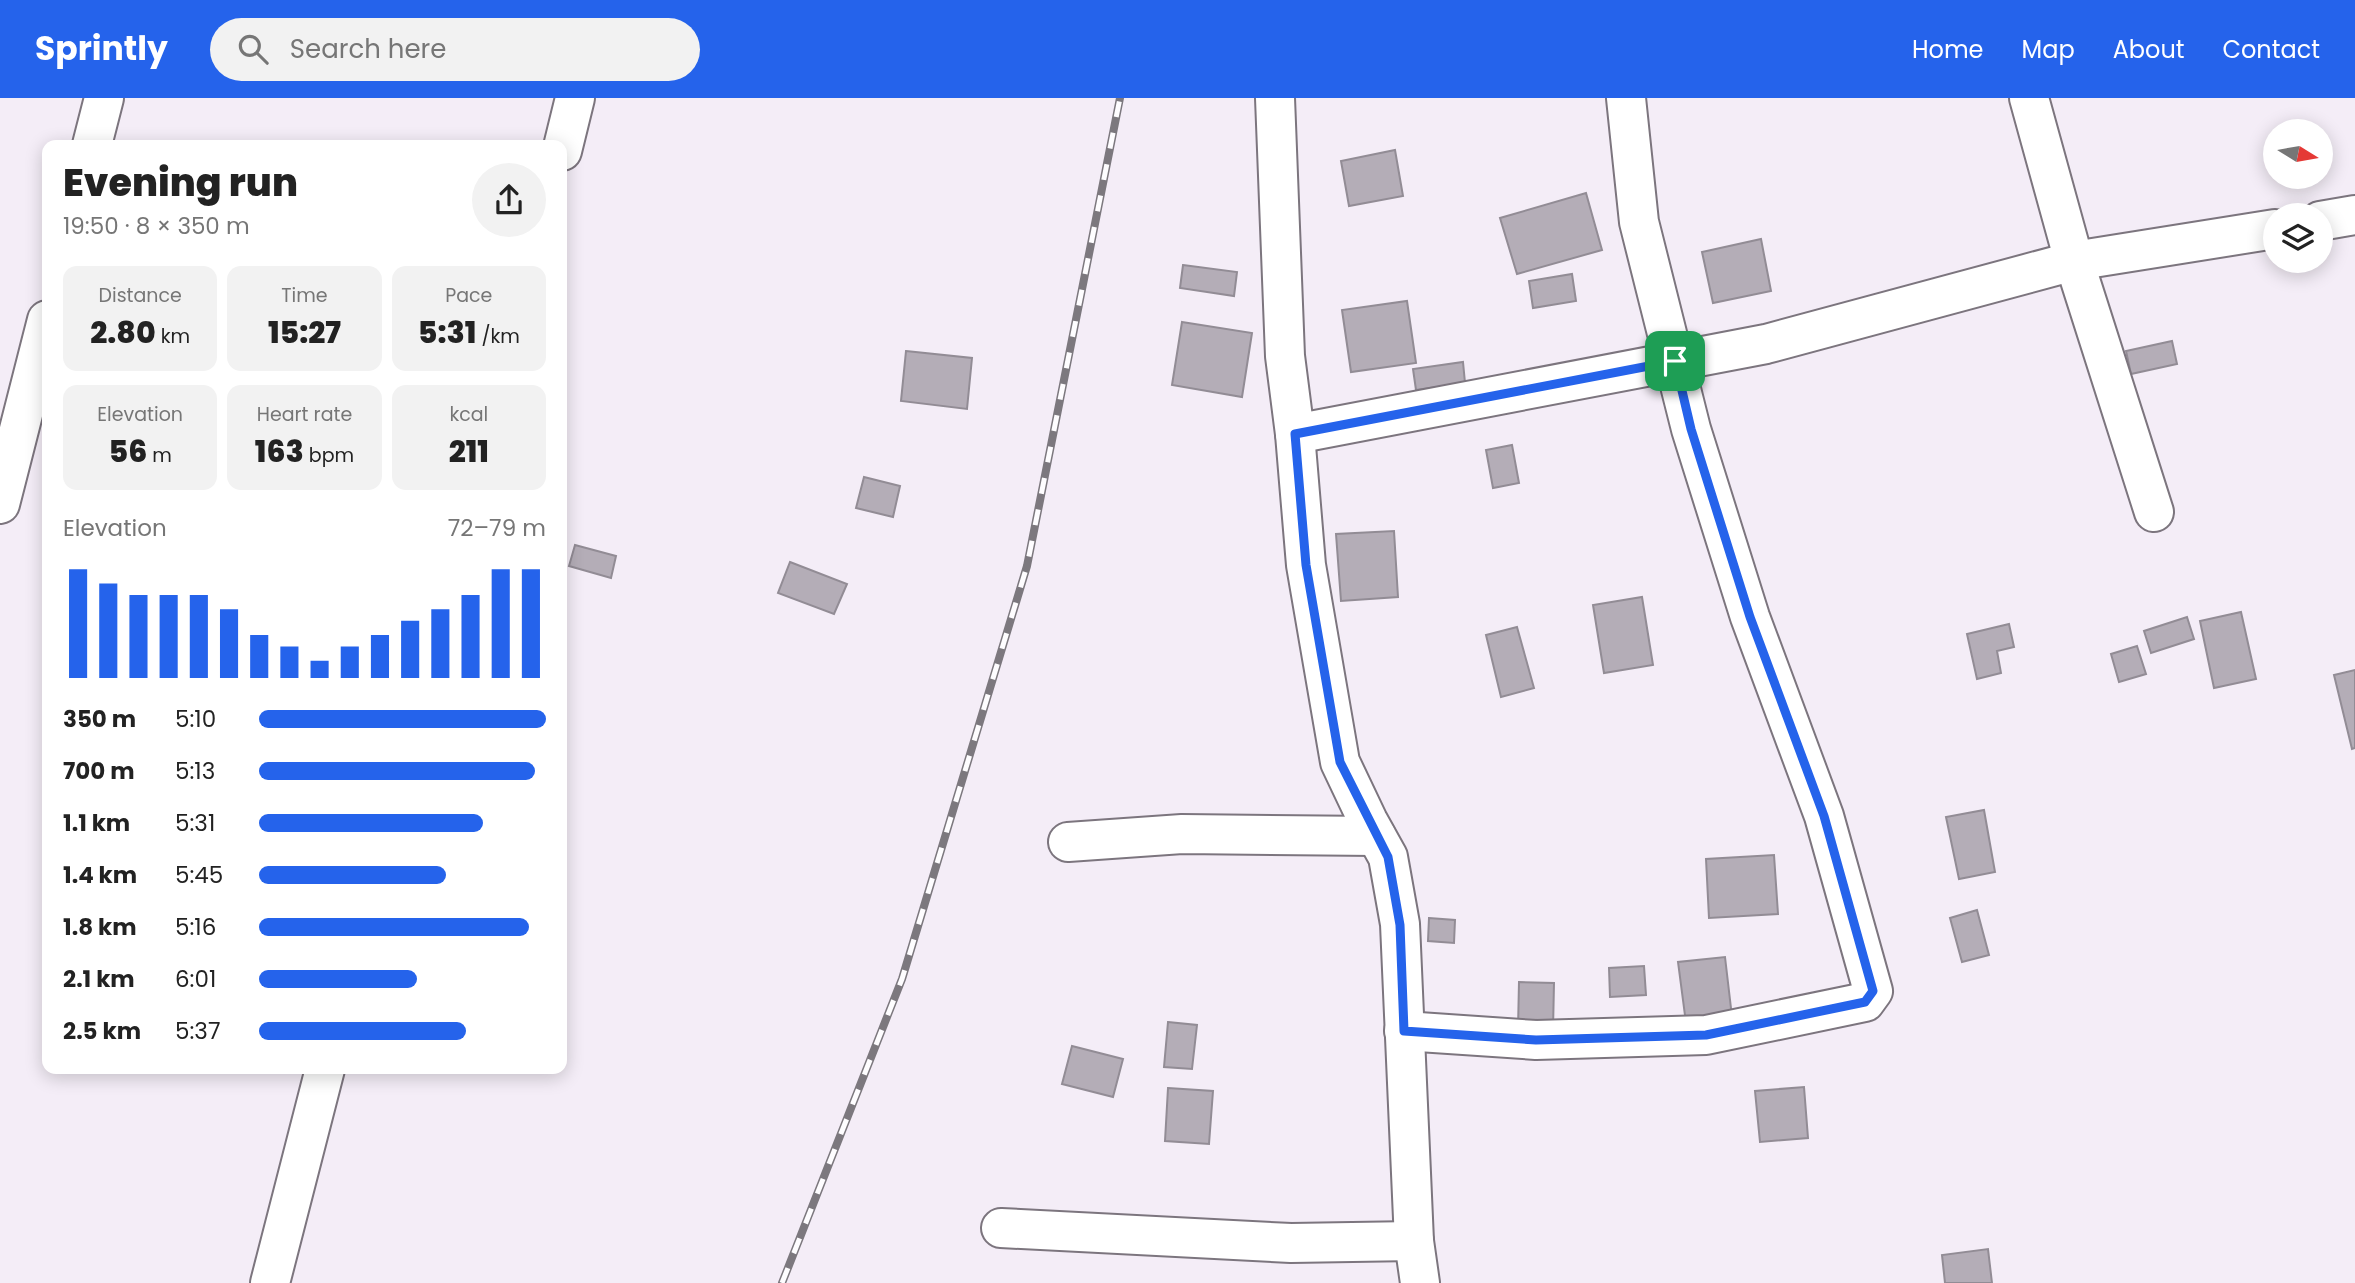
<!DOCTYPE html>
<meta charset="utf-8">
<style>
body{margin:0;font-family:Poppins,sans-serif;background:#f2f2f2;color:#222;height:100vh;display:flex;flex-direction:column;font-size:26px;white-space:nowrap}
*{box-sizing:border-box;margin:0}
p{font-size:23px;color:#767676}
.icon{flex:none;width:38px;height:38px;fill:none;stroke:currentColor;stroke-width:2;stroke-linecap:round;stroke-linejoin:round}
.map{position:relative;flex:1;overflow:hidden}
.panel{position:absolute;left:42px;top:42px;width:525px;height:934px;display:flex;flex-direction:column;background:#fff;border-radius:14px;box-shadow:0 4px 18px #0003}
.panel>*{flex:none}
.needle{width:46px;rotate:101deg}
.controls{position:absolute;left:2263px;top:21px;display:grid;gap:14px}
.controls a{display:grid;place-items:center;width:70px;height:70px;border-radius:50%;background:#fff;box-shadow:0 4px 18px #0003;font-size:35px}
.pin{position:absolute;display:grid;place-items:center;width:60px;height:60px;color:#fff;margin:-30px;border-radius:14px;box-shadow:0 4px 10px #0006}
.round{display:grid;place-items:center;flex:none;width:74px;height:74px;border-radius:37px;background:#f2f2f2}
.overview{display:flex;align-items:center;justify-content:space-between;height:119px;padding:0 21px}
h1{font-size:38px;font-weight:800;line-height:52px}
.metrics{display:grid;grid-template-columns:repeat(3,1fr);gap:10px;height:119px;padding:7px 21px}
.metrics div{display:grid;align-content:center;border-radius:14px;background:#f2f2f2;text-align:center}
.metrics b{font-size:30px;font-weight:800}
.metrics small{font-size:19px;font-weight:400}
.metrics p{font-size:19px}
.chart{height:196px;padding:14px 21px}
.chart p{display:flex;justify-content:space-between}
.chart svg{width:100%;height:126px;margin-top:7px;stroke:#2563eb;stroke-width:6}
ul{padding:0 21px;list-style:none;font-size:23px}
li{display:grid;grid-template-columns:112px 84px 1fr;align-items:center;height:52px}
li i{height:18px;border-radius:9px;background:#2563eb}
header{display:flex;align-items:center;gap:42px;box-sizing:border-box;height:98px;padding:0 35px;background:#2563eb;color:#fff}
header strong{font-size:33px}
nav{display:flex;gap:38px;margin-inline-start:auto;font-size:24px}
.search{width:490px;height:63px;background:#f2f2f2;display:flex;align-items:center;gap:18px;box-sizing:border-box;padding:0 24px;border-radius:38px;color:#767676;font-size:26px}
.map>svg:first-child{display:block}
</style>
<header>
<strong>Sprintly</strong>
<div class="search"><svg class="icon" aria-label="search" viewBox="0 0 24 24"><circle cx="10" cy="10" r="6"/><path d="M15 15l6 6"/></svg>Search here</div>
<nav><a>Home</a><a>Map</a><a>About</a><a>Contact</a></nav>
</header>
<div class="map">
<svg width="2355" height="1185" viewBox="0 0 2355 1185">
<rect width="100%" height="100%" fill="#f4edf7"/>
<!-- building -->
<g fill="#b4adb7" stroke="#928c95" stroke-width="2">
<polygon points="1395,52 1403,98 1349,108 1341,63"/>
<polygon points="1586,95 1602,152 1517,176 1500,120"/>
<polygon points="1761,141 1771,193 1713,205 1702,154"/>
<polygon points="1183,167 1237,174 1234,198 1180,190"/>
<polygon points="1572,176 1576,203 1533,210 1529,183"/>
<polygon points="1407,203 1416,265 1351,274 1342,212"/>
<polygon points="1182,224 1252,235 1242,299 1172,287"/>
<polygon points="2172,243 2177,266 2131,276 2126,253"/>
<polygon points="906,253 972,260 967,311 901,303"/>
<polygon points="1463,264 1465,285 1416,292 1413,271"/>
<polygon points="1512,347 1519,385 1493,390 1486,352"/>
<polygon points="864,379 900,388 893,419 856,410"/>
<polygon points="1394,433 1398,499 1341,503 1336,436"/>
<polygon points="575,447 616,458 611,480 569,468"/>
<polygon points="790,464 847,486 834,516 778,495"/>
<polygon points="1642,499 1653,567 1604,575 1593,507"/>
<polygon points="2241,514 2256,581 2214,590 2200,523"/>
<polygon points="2187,519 2194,541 2151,555 2144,533"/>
<polygon points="2009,526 2014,549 1997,553 2001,575 1977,581 1967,536"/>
<polygon points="1517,529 1534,590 1501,599 1486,537"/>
<polygon points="2137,548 2146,576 2119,584 2111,556"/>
<polygon points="2355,572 2355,650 2352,651 2334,577"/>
<polygon points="1984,712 1995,774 1959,781 1946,719"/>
<polygon points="1774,757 1778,816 1709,820 1706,761"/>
<polygon points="1977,812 1989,857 1962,864 1950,820"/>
<polygon points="1429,820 1455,822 1454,845 1428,843"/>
<polygon points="1725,859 1732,919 1686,925 1678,864"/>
<polygon points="1644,868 1646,897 1610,899 1609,870"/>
<polygon points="1519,884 1554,885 1553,932 1518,931"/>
<polygon points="1168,924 1197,927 1192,971 1164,969"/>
<polygon points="1072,948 1123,961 1113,999 1062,986"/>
<polygon points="1804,989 1808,1040 1760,1044 1755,993"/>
<polygon points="1168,990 1213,993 1209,1046 1165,1043"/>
<polygon points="1988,1151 1992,1185 1945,1185 1942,1157"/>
</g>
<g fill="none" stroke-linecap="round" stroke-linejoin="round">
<defs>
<g id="minor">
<polyline points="1275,0 1285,258 1295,336 1306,467 1340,664 1368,723 1388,759 1400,826 1414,1143 1420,1185"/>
<polyline points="2029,0 2074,163 2154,414"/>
<polyline points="562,53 575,0"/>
<polyline points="2320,123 2355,117"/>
<polyline points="1295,336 1766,246 2074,163 2275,131"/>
<polyline points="1068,744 1182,736 1376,738"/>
<polyline points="1404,933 1536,942 1706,937 1865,904 1873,893 1824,718 1750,519 1691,331 1639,124 1626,0"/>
<polyline points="1001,1130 1291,1145 1414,1143"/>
<polyline points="270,1185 325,971"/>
</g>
<g id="tertiary">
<polyline points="92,47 104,0"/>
<polyline points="0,406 47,222"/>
</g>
</defs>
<!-- minor casing -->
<use href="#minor" stroke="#7c757e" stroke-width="42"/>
<!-- tertiary casing -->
<use href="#tertiary" stroke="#7c757e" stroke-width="42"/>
<!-- minor -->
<use href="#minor" stroke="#fff" stroke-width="38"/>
<!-- tertiary -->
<use href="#tertiary" stroke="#fff" stroke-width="38"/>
<defs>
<polyline id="rail" points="782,1185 902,881 1027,468 1120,0"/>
</defs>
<!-- rail casing -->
<use href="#rail" stroke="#7c787e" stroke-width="8"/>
<!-- rail -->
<use href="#rail" stroke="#fefdff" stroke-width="5" stroke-dasharray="16" stroke-linecap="butt"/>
</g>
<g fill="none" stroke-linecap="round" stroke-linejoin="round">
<defs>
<polygon id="route" points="1675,263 1691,331 1750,519 1824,718 1873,893 1865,904 1706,937 1536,942 1404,933 1400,827 1388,759 1340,664 1306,467 1295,336"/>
</defs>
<!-- route casing -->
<use href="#route" stroke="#fff" stroke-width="14"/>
<!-- route -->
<use href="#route" stroke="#2563eb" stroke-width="9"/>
</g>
</svg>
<div class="controls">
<a><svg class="needle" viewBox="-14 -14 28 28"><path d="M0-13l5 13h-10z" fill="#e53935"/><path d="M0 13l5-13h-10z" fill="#767676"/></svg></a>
<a><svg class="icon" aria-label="layers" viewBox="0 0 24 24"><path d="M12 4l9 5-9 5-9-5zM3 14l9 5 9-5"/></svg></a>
</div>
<div class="pin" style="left:1675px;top:263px;background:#1e9e55"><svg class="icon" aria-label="arrive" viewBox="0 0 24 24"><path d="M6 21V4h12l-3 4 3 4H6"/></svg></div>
<section class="panel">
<div class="overview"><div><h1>Evening run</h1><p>19:50 · 8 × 350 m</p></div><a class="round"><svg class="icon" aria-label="share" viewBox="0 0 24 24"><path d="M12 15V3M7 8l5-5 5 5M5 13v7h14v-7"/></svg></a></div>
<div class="metrics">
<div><p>Distance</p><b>2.80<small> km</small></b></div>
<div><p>Time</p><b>15:27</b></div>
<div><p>Pace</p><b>5:31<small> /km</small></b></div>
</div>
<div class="metrics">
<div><p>Elevation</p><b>56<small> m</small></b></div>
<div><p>Heart rate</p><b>163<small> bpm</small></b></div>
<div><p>kcal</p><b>211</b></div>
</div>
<div class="chart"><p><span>Elevation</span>72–79 m</p>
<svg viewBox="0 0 160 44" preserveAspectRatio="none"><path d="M5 44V6M15 44V11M25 44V15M35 44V15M45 44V15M55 44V20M65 44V29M75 44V33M85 44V38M95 44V33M105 44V29M115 44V24M125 44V20M135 44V15M145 44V6M155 44V6"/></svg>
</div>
<ul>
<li><b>350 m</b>5:10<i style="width:100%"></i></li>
<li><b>700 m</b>5:13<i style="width:96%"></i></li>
<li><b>1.1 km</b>5:31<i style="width:78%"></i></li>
<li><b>1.4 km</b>5:45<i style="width:65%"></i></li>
<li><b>1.8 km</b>5:16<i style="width:94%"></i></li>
<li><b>2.1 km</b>6:01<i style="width:55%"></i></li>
<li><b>2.5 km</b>5:37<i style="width:72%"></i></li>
</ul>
</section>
</div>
